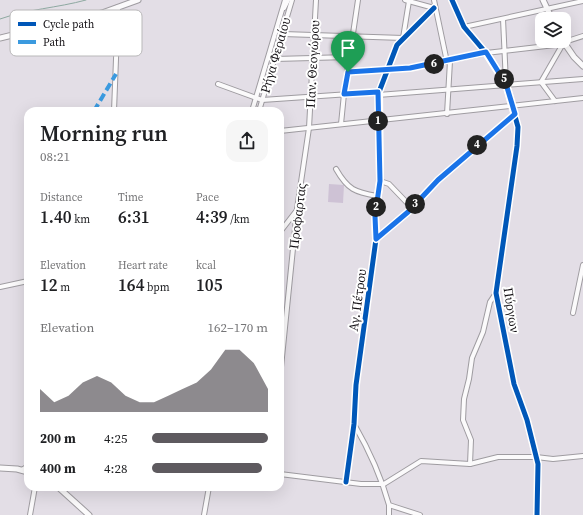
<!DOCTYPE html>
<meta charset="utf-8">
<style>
body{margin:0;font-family:"Source Serif 4",serif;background:#f6f6f6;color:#202124;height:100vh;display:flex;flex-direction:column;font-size:15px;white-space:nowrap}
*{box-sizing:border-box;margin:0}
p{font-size:13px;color:#757577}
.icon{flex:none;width:22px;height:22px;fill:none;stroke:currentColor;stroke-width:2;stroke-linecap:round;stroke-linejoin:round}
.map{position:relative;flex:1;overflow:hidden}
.details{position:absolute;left:24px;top:107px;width:260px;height:384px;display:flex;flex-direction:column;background:#fff;border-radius:12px;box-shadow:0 4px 16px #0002}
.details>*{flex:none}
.tools{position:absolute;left:535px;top:12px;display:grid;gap:8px}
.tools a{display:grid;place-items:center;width:36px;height:36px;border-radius:8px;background:#fff;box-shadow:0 4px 16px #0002;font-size:20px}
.pin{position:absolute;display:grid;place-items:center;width:34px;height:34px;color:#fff;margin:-41px -17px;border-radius:50% 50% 50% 0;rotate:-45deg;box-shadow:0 0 4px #0007}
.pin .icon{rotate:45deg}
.km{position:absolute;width:20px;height:20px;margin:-10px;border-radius:50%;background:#222;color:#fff;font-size:11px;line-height:20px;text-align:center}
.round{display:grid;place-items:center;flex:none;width:42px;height:42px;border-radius:12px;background:#f6f6f6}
.headline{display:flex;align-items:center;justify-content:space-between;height:68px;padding:0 16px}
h1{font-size:22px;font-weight:600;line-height:30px}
.stats{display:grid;grid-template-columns:repeat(3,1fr);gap:6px;height:68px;padding:4px 16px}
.stats div{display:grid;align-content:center}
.stats b{font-size:17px;font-weight:600}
.stats small{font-size:11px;font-weight:400}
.stats p{font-size:11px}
.chart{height:112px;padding:8px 16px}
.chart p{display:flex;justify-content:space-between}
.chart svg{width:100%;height:72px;margin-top:4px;fill:#5e5a5f;opacity:.7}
ul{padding:0 16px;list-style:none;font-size:13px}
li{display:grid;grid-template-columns:64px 48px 1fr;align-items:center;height:30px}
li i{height:10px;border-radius:5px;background:#5e5a5f}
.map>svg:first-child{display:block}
</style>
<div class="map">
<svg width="583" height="515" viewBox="0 0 583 515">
<rect width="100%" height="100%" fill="#e3dee6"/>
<!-- green -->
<polygon fill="#cec2d5" points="329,184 344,185 343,203 328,202"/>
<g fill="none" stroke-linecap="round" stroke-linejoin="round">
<!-- stream -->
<path stroke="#8ea9a1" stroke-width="1" d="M0 19C28 9 57 8 86 0"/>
<defs>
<g id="minor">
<polyline points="405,0 434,8"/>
<polyline points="434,0 447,62"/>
<polyline points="452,0 464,27 486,53 506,84 518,127 517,146 496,293 514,384 527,420 538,464 537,515"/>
<polyline points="284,8 288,0"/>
<polyline points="503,19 506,83"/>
<polyline points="464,27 583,1"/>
<polyline points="283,34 403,38 409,1"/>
<polyline points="275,59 349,57"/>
<polyline points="348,72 411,68 486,53 555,45 583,36"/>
<polyline points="218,84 262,100 379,92"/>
<polyline points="378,95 583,79"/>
<polyline points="555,101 541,82 564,42"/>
<polyline points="114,111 118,7"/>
<polyline points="252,111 285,0"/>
<polyline points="259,111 292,0"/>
<polyline points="447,114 450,61"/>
<polyline points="341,124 344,94 358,0"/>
<polyline points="280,131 583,98"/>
<path d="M336 169C348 190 355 192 377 196"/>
<polyline points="380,181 389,184 412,208"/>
<polyline points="280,232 297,210"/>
<polyline points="376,239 408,212 437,180 515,114"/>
<polyline points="0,287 28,281"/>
<polyline points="573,313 583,265"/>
<polyline points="280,377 297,209 309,128 316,0"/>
<path d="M354 424C369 450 381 476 389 505L420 515"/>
<polyline points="470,464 471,440 463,420 464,399 469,379 472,358 483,332 490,302 496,293"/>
<polyline points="22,470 28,466"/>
<polyline points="280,474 361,484 384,484 421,461 470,464 498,457 536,457 553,459 583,456"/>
<polyline points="346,482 354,424 356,385 376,239 375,216 380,181 379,92 397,45 434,8"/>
<polyline points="389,505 389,515"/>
<polyline points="30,515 35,487"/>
<polyline points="204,515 209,487"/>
</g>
<g id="major">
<polyline points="543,0 552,19"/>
<polyline points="0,38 102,13 138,0"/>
<polyline points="563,41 574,57 583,66"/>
<polyline points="0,468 17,469 28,472"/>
<polyline points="58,487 89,515"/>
</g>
</defs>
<!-- minor casing -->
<use href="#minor" stroke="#9f9ca1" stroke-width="6"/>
<!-- major casing -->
<use href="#major" stroke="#9f9ca1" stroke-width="7"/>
<!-- minor -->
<use href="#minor" stroke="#fbfafb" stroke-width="4"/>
<!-- major -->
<use href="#major" stroke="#fbfafb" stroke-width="5"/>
<!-- quiet -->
<polyline stroke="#3b9adf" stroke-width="4" stroke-dasharray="8 4" stroke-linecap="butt" points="94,111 116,74"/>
<defs>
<g id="cycleway">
<polyline points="452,0 464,27 486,53 506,84 518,127 517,146 496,293 514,384 527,420 538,464 537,515"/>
<polyline points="346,482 354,424 356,385 376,239 375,216 380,181 379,92 397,45 434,8"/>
</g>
</defs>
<!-- cycleway casing -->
<use href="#cycleway" stroke="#fff" stroke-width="8"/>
<!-- cycleway -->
<use href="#cycleway" stroke="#0057b8" stroke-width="5"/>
</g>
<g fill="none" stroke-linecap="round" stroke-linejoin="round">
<defs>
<polygon id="route" points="486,52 506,84 515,114 438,180 408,212 376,239 375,216 380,181 378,92 344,94 348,72 410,68"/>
</defs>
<!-- route casing -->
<use href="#route" stroke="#fff" stroke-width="8"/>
<!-- route -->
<use href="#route" stroke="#1a73e8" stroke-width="5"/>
</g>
<g text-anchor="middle" stroke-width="4" stroke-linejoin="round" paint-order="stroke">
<!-- street labels -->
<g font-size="13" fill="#161317" stroke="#fff">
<text transform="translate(275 55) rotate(-74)" y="5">Ρήγα Φεραίου</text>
<text transform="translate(312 64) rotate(-87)" y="5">Παν. Θεογώρου</text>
<text transform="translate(297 216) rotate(-83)" y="5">Προφαρτας</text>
<text transform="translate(357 300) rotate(-82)" y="5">Αγ. Πέτρου</text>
<text transform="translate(512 310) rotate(81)" y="5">Πύργων</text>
</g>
</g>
<!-- legend -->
<rect x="10" y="10" width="132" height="46" rx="6" fill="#fff" stroke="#b9b8b9" stroke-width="1"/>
<rect x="18" y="22" width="18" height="4" fill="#0057b8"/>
<rect x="18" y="40" width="18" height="4" fill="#3b9adf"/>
<g font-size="11" fill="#161317">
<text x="43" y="28">Cycle path</text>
<text x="43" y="46">Path</text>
</g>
</svg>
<div class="tools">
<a><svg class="icon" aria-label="layers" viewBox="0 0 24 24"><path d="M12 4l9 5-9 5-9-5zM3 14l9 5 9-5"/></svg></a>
</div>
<div class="pin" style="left:348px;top:72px;background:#1e9e55"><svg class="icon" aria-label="arrive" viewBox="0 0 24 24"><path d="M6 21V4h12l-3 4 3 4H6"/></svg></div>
<b class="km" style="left:378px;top:121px">1</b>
<b class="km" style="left:376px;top:207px">2</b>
<b class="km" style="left:415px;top:204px">3</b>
<b class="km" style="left:477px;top:145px">4</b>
<b class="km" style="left:504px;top:79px">5</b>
<b class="km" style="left:434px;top:64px">6</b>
<section class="details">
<div class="headline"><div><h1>Morning run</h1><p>08:21</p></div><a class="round"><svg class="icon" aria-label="share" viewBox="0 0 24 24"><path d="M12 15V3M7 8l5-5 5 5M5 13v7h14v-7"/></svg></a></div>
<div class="stats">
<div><p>Distance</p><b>1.40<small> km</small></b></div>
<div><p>Time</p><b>6:31</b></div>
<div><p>Pace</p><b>4:39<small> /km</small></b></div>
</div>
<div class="stats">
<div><p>Elevation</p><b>12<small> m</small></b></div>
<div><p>Heart rate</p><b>164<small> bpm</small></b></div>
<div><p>kcal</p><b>105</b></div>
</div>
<div class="chart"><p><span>Elevation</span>162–170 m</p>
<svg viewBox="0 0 160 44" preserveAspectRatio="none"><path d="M0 44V30L10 38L20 34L30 26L40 22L50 26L60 34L70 38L80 38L90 34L100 30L110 26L120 18L130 6L140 6L150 14L160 30V44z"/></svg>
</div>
<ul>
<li><b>200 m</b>4:25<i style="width:100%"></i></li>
<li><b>400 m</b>4:28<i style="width:95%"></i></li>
</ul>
</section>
</div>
